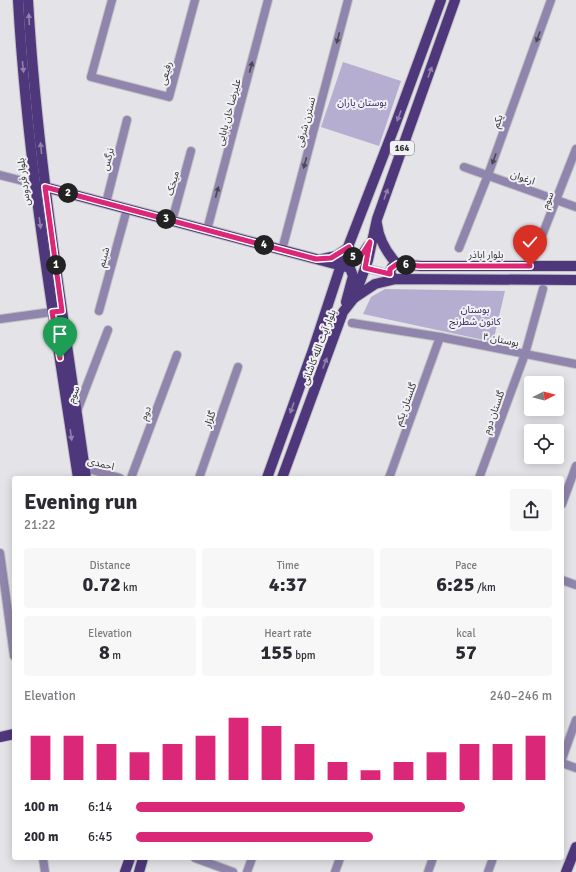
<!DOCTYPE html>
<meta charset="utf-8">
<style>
body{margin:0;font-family:Signika,"Noto Sans Arabic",sans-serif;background:#f7f7f7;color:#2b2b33;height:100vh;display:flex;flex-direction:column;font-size:15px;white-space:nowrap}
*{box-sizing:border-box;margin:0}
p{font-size:13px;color:#7c7c81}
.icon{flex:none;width:22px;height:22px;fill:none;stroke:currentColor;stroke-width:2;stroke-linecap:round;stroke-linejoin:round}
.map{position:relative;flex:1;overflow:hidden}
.details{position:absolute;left:12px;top:476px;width:552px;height:384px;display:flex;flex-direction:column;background:#fff;border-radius:4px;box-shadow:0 2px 10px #0003}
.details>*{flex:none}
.needle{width:26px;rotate:84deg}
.controls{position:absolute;left:524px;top:376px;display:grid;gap:8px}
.controls a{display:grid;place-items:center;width:40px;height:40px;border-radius:4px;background:#fff;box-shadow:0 2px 10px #0003;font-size:20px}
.pin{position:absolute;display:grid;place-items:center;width:34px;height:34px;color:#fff;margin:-41px -17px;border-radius:50% 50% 50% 0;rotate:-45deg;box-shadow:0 0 4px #0007}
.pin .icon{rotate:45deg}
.km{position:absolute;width:20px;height:20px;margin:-10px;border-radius:50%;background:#222;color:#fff;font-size:11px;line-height:20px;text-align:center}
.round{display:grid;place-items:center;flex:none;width:42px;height:42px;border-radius:4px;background:#f7f7f7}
.summary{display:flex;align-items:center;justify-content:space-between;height:68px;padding:0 12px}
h1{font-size:22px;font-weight:700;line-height:30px}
.figures{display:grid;grid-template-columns:repeat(3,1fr);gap:6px;height:68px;padding:4px 12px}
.figures div{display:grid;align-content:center;border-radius:4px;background:#f7f7f7;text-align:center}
.figures b{font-size:20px;font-weight:700}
.figures small{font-size:11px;font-weight:400}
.figures p{font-size:11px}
.chart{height:112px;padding:8px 12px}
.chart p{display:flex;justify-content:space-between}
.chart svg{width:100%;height:72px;margin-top:4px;stroke:#db2777;stroke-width:6}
ul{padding:0 12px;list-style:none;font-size:13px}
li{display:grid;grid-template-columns:64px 48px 1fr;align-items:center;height:30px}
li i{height:10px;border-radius:5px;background:#db2777}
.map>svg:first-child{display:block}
</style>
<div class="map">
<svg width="576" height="872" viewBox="0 0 576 872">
<rect width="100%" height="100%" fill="#e4e3e7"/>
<!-- green -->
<g fill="#b6aed0">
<polygon points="343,62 401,81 379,146 321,127"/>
<polygon points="385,289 505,291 493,342 363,314 371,297"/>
</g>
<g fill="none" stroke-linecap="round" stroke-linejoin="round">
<defs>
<g id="minor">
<polyline points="112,0 91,77 169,97 195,0"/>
<polyline points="464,167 576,207"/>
<polyline points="0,175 35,184"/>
<polyline points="106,203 127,120"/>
<polyline points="172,221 191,151"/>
<polyline points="207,230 268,0"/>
<polyline points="459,248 488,175 551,0"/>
<polyline points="282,250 348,0"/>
<polyline points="534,256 576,149"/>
<polyline points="365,268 390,274"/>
<polyline points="99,311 127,209"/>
<polyline points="0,319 59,311"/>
<polyline points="352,323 440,337 576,364"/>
<polyline points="77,411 108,330"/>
<polyline points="81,469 85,468 120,478"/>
<polyline points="131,478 177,355"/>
<polyline points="199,478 238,367"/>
<polyline points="389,478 440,337"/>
<polyline points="479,478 525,354 543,289"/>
<polyline points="562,504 576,466"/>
<polyline points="0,553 14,656"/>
<polyline points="562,580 576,585"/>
<polyline points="562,759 576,720"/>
<polyline points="562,763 576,768"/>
<polyline points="43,858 45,872"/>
<polyline points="195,858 233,872"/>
<polyline points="247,872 252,858"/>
<polyline points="335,872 340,858"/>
<polyline points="428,872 433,858"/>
<polyline points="488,872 493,858"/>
</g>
<g id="major">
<path d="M18 0C27 161 54 319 78 478"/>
<path d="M28 0C37 160 64 319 86 478"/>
<polyline points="41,186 350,268 353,276 346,302"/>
<path d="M377 224C379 240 386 252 397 264"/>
<polyline points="322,259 336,256 349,247 352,256 359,259 368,246"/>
<polyline points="397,264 421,266 576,266"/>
<polyline points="396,279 392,277 390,272 392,267 397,264"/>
<polyline points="354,298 375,284 396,279 576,280"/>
<polyline points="267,478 313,350 341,265 394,128 441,0"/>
<polyline points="282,478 343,312 354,298 368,260 377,219 455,0"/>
<polyline points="0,737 14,734"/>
<polyline points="125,872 130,858"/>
<polyline points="139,872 143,858"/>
<polyline points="566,872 576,847"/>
</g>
</defs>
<!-- minor casing -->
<use href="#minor" stroke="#c1c0c3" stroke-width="10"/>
<!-- major casing -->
<use href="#major" stroke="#c1c0c3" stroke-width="12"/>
<!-- minor -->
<use href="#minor" stroke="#9086ad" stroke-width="8"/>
<!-- major -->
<use href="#major" stroke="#4e377b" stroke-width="10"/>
</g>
<!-- one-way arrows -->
<defs><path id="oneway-solid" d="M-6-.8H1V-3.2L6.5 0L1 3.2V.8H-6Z"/></defs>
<g fill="#8f81ab">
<use href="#oneway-solid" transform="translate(29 19) rotate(-93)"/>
<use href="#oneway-solid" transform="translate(23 67) rotate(84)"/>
<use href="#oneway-solid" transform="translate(430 72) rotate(-70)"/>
<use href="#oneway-solid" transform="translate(399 116) rotate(110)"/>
<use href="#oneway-solid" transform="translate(41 148) rotate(-96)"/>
<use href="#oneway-solid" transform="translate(386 194) rotate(-70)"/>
<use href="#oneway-solid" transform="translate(40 223) rotate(82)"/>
<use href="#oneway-solid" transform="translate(325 363) rotate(-69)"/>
<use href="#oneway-solid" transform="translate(292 408) rotate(110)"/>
<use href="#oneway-solid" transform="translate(71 435) rotate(82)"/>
</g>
<g fill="#4b4853">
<use href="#oneway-solid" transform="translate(538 37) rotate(110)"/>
<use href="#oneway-solid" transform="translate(338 38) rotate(105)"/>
<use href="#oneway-solid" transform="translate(251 67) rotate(-75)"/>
<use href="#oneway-solid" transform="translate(494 159) rotate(110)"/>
<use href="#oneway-solid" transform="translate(305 163) rotate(105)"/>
<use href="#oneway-solid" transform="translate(217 192) rotate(-75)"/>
</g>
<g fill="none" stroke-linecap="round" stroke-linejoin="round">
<defs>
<polyline id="route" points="60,358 52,312 62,311 45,187 316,259 331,258 349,247 352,256 359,259 370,242 365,268 390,274 390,269 397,264 420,266 530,266"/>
</defs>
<!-- route casing -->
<use href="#route" stroke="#fff" stroke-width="8"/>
<!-- route -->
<use href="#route" stroke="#db2777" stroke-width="5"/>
</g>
<g text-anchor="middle" stroke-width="4" stroke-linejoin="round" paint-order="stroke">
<!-- shield labels -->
<rect fill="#f1f0f4" stroke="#6d6c6e" stroke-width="1" x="390" y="141" width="24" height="14" rx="3"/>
<g font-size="9" font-weight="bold" fill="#343435">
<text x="402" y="151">164</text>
</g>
<!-- street labels -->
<g font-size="10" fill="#343435" stroke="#f1f0f4">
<text transform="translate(165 73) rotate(-75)" y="4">رفیعی</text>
<text transform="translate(228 112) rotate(-75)" y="4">علیرضا خان بابایی</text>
<text transform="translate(497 121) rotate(-70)" y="4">یکم</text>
<text transform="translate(305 122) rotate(-75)" y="4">نسترن شرقی</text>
<text transform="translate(107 159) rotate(-75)" y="4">نرگس</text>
<text transform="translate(523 177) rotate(19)" y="4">ارغوان</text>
<text transform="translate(23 182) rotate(-97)" y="4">بلوار فردوس</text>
<text transform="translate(172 183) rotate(-75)" y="4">میخک</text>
<text transform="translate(547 200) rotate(-68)" y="4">سوم</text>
<text x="486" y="258">بلوار اباذر</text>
<text transform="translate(103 257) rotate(-75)" y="4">شبنم</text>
<text transform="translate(501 339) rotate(11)" y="4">بوستان ۴</text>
<text transform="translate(318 347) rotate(-69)" y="4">بلوار آیت الله کاشانی</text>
<text transform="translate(73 394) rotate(-69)" y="4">سوم</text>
<text transform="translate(405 404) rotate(-70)" y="4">گلستان یکم</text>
<text transform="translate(493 412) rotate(-70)" y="4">گلستان دوم</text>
<text transform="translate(145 413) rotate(-69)" y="4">دوم</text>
<text transform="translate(209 419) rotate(-70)" y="4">گلزار</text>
<text transform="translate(101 463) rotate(13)" y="4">احمدی</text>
</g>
<!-- park labels -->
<g font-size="10" fill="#341f5a" stroke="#f1f0f4">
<text x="362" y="106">بوستان یاران</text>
<text x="475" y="313">بوستان<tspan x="475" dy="12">کانون شطرنج</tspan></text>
</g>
</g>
</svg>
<div class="controls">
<a><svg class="needle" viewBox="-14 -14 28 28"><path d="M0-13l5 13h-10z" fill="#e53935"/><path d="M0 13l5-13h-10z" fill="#7c7c81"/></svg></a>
<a><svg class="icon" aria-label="locate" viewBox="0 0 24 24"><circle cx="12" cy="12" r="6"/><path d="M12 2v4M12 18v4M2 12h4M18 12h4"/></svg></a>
</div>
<div class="pin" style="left:60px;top:358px;background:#1e9e55"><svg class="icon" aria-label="arrive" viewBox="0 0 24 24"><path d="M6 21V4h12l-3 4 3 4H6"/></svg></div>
<div class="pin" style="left:530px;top:266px;background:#d93025"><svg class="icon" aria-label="check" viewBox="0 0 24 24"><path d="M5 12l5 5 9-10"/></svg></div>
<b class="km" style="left:56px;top:265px">1</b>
<b class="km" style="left:68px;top:193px">2</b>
<b class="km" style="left:166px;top:219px">3</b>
<b class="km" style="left:264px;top:245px">4</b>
<b class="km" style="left:353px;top:257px">5</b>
<b class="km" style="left:406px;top:265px">6</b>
<section class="details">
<div class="summary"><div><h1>Evening run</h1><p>21:22</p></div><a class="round"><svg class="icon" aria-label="share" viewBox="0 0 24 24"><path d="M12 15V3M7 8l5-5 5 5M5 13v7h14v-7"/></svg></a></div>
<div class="figures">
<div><p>Distance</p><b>0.72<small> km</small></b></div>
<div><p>Time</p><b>4:37</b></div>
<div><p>Pace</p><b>6:25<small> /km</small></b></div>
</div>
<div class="figures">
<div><p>Elevation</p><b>8<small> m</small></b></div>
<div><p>Heart rate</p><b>155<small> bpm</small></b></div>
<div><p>kcal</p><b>57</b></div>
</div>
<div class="chart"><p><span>Elevation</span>240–246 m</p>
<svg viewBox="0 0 160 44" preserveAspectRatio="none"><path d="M5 44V17M15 44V17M25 44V22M35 44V27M45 44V22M55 44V17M65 44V6M75 44V11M85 44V22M95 44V33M105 44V38M115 44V33M125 44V27M135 44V22M145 44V22M155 44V17"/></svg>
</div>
<ul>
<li><b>100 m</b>6:14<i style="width:79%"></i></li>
<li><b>200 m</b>6:45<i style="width:57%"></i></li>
</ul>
</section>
</div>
